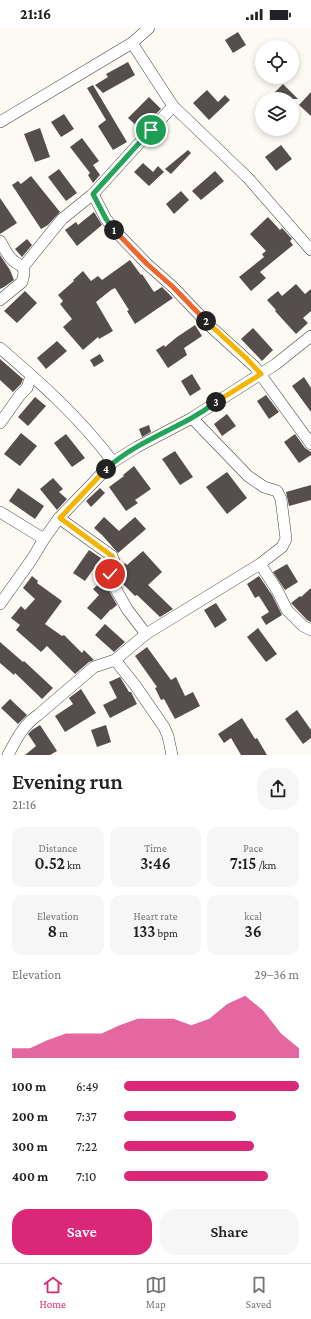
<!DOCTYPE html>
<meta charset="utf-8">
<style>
body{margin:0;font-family:"Crimson Pro",serif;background:#f6f6f6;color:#202124;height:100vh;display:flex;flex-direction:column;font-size:15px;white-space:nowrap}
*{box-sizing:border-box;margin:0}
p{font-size:13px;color:#757577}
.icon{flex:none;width:22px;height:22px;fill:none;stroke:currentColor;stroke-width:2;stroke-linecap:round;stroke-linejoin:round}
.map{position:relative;height:727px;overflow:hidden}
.details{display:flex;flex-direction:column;background:#fff;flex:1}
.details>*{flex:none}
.controls{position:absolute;left:255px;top:12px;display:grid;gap:8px}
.controls a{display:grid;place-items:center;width:44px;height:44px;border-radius:50%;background:#fff;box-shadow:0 2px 6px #0003;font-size:20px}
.pin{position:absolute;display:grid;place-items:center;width:34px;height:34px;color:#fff;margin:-17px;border:2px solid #fff;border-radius:50%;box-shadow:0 1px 4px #0007}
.km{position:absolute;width:20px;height:20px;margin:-10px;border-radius:50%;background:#222;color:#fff;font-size:11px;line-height:20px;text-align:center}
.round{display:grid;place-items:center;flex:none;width:42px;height:42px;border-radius:16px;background:#f6f6f6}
.summary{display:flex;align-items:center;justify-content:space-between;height:68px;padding:0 12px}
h1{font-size:22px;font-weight:600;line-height:30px}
.stats{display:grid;grid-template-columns:repeat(3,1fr);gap:6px;height:68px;padding:4px 12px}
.stats div{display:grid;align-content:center;border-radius:10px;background:#f6f6f6;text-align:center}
.stats b{font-size:17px;font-weight:600}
.stats small{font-size:11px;font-weight:400}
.stats p{font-size:11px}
.chart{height:112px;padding:8px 12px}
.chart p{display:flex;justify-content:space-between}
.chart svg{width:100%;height:72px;margin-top:4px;fill:#db2777;opacity:.7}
.cta{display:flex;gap:8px;margin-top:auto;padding:8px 12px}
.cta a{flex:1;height:46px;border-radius:16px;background:#db2777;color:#fff;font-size:16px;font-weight:600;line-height:46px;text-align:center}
.cta a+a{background:#f6f6f6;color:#202124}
ul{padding:0 12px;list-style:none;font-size:13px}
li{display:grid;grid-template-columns:64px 48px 1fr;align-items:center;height:30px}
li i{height:10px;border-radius:5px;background:#db2777}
.status{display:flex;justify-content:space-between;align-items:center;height:28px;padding:0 20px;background:#fff;direction:ltr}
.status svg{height:11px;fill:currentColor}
.tabs{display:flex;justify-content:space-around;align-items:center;height:56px;border-top:1px solid #e0e0e0;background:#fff;font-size:11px;color:#757577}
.tabs a{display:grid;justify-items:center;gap:2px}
.tabs .on{color:#db2777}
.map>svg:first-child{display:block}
</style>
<div class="status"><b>21:16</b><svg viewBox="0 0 49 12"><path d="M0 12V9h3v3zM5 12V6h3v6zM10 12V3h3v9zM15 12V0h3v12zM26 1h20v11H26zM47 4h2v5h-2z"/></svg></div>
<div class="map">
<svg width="311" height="727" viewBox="0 0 311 727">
<rect width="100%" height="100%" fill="#fdf9f3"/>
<!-- building -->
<g fill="#564e4d">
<polygon points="238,4 246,17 233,25 225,12"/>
<polygon points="128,34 135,47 103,65 95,57 108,49 106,46"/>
<polygon points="283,56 298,71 268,71"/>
<polygon points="93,57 127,114 113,122 98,98 106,92 87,60"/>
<polygon points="207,62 218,74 225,67 230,72 209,92 193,75"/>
<polygon points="311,64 311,88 299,77"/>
<polygon points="149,69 161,81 140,101 128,90"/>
<polygon points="64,86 74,101 61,109 51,94"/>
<polygon points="40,100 50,129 35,134 24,106"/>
<polygon points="82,110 99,133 93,137 100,147 93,155 88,147 90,145 70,119"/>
<polygon points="281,117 292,131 276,143 265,129"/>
<polygon points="188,122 191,125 171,146 165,141"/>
<polygon points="143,135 153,144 158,138 164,144 149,158 134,144"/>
<polygon points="59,141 77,165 66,173 48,149"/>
<polygon points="215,143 224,153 201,172 192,163"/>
<polygon points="31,148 60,184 48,197 41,201 12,157 18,153 21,156"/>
<polygon points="181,163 189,172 174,186 166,176"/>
<polygon points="0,170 17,195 0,206"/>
<polygon points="94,184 102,197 77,218 65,202 76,194 78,197"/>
<polygon points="268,189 280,202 282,200 292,211 290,213 293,217 260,244 266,250 251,263 239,249 264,229 262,226 266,223 250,206"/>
<polygon points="27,211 32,217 22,229 15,221"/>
<polygon points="0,227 10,242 14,252 4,259 0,261"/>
<polygon points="130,232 141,247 142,246 154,264 162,259 173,270 135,296 127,283 129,282 115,260 111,262 96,274 113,303 99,311 98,309 83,322 63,299 72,291 60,276 63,273 58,267 74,253 73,252 83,243 91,253 98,248 102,252"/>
<polygon points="296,256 305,266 311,261 311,283 303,290 308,295 296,306 275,283 276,282 267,272 278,263 282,268"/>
<polygon points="25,263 37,275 17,295 4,283"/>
<polygon points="195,297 202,308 184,320 187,327 168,340 156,322 164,317 165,319 177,309"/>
<polygon points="253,300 273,322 262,333 241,311"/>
<polygon points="57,313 67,323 46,341 37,330"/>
<polygon points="100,326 104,333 94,339 90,332"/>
<polygon points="0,331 23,351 21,356 13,364 0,352"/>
<polygon points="192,346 201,361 190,368 181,353"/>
<polygon points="304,349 311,360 311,384 292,358"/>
<polygon points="266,367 279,384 269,391 257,373"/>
<polygon points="35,369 46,378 28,398 18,389"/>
<polygon points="227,386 236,398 222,408 214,396"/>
<polygon points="149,397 151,404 142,409 139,401"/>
<polygon points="21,405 37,418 20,438 4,426"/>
<polygon points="66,406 85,430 72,439 54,415"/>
<polygon points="295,406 305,420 311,424 311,427 299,435 284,414"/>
<polygon points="175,423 193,449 180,457 162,431"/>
<polygon points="134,438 151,461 135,472 138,475 126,483 109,459 124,448 123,447"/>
<polygon points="227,444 247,470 227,486 206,459"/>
<polygon points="53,450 63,461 59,464 67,471 57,482 40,461"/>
<polygon points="311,457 311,472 289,478 286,464"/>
<polygon points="18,460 44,478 35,491 9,473"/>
<polygon points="100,460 105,465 91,479 86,473"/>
<polygon points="104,489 119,503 135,489 146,501 118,525 102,507 94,500"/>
<polygon points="89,522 101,530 85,553 73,545"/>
<polygon points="143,523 162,544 148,557 173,581 160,589 137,567 135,568 119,552 117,546 119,542 125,535 127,537"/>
<polygon points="287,536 298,554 285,562 273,544"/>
<polygon points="32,548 38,553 37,555 62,573 45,596 62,608 64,607 82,625 84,622 94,632 89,634 75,646 47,618 41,624 16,602 20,597 11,590 21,578 25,582 35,571 23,560"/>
<polygon points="259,548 272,567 282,587 266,597 261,589 269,584 259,568 255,570 247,556"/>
<polygon points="103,552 117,577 111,582 111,581 101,592 87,580 99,567 93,561"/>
<polygon points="311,560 311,594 307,592 291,575 300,568 301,569"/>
<polygon points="216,575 227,592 215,600 204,582"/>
<polygon points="105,596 125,614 114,624 95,607"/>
<polygon points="258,600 277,626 266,634 247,609"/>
<polygon points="0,614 23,634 24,633 53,660 42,671 15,645 14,647 0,635"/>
<polygon points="147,619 171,652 176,649 185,668 193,664 200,678 175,691 164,671 161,672 155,660 157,659 135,628"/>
<polygon points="120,649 129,664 131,664 137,676 110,690 103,677 117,670 109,654"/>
<polygon points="81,661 96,685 65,704 55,688 73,676 69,670"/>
<polygon points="10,671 27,687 18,696 1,680"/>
<polygon points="297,682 311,702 311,710 303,716 285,691"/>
<polygon points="242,690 255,711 257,710 267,727 241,727 231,710 224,715 218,706"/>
<polygon points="40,697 57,723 50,727 25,727 36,718 28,706 32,702"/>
<polygon points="106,697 111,714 97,719 91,702"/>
</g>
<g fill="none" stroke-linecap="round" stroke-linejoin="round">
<defs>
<g id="minor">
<polyline points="132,15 173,78 248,150 311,222"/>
<polyline points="0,94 132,15 149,0"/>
<polyline points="93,166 106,191 118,206 147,236 173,259 212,300 255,339 311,416"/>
<path d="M0 213C8 226 8 231 23 239"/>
<polyline points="0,272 22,254 24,246 23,239 62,191 93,166 173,78"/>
<path d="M0 320C41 355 81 391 113 434"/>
<polyline points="0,395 20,367 27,360 31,348"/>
<polyline points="0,484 44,511"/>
<polyline points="59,490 112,528 114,533 110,546 113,556 127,581 146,606"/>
<polyline points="260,536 277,562 287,582 303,598 311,602"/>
<polyline points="0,576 32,531 44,511 59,490 113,434 137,419 192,390 276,336 311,308"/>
<polyline points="115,632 135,657 164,699 168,708 172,727"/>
<path d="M8 727C16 712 23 697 38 687L94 639 115 632 146 606 260 536 282 519 286 511 281 471 277 463 264 459 248 448 192 390"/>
</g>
</defs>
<!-- minor casing -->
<use href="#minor" stroke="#424242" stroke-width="12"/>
<!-- minor -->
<use href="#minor" stroke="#fff" stroke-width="11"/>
</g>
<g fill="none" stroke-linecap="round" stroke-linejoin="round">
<defs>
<polyline id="split-1" points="114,202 106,191 93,166 151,102"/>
<polyline id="split-2" points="114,202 147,236 173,259 206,293"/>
<polyline id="split-3" points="206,293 246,330 261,346 216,374"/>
<path id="split-4" d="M106 441C130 419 162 406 190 391 199 386 208 380 216 374"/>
<polyline id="split-5" points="106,441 60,490 112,528 114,533 110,546"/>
</defs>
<!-- split-1 casing -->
<use href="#split-1" stroke="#fff" stroke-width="8"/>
<!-- split-2 casing -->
<use href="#split-2" stroke="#fff" stroke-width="8"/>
<!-- split-3 casing -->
<use href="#split-3" stroke="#fff" stroke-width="8"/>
<!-- split-4 casing -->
<use href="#split-4" stroke="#fff" stroke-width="8"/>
<!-- split-5 casing -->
<use href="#split-5" stroke="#fff" stroke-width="8"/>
<!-- split-1 -->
<use href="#split-1" stroke="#22a559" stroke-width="5"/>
<!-- split-2 -->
<use href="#split-2" stroke="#f0652b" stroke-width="5"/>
<!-- split-3 -->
<use href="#split-3" stroke="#f5b400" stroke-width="5"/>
<!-- split-4 -->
<use href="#split-4" stroke="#22a559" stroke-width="5"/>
<!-- split-5 -->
<use href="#split-5" stroke="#f5b400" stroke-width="5"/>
</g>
</svg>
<div class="controls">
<a><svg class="icon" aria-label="locate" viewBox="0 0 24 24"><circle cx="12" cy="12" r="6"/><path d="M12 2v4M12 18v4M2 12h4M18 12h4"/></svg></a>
<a><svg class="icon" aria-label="layers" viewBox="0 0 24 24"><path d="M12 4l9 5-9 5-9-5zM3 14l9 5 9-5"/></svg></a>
</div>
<div class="pin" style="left:151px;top:102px;background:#1e9e55"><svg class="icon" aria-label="arrive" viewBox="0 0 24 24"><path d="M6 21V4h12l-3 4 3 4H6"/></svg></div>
<div class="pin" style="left:110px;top:546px;background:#d93025"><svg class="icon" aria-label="check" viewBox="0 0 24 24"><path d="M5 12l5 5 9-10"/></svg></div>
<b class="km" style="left:114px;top:202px">1</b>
<b class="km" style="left:206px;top:293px">2</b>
<b class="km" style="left:216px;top:374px">3</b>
<b class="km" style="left:106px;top:441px">4</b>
</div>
<section class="details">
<div class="summary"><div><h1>Evening run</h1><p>21:16</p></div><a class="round"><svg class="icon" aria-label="share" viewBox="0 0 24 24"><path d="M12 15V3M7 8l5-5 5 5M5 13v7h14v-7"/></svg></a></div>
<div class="stats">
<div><p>Distance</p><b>0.52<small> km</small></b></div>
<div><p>Time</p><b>3:46</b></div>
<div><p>Pace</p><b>7:15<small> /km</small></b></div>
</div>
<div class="stats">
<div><p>Elevation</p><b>8<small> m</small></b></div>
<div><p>Heart rate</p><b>133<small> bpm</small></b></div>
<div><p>kcal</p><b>36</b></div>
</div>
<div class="chart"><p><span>Elevation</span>29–36 m</p>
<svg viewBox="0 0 160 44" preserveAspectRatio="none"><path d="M0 44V38L10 38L20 33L30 29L40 29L50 29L60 24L70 20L80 20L90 20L100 24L110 20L120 11L130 6L140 15L150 29L160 38V44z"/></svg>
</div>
<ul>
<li><b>100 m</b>6:49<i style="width:100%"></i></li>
<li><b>200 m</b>7:37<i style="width:64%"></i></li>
<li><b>300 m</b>7:22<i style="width:74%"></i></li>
<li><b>400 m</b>7:10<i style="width:82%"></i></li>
</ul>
<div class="cta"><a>Save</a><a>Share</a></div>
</section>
<nav class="tabs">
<a class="on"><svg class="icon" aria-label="home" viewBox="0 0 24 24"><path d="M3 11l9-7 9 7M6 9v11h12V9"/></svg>Home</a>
<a><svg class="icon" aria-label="map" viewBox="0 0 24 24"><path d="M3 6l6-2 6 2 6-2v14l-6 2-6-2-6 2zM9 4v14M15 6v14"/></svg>Map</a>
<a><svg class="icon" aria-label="saved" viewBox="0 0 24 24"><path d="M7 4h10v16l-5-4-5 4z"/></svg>Saved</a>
</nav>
